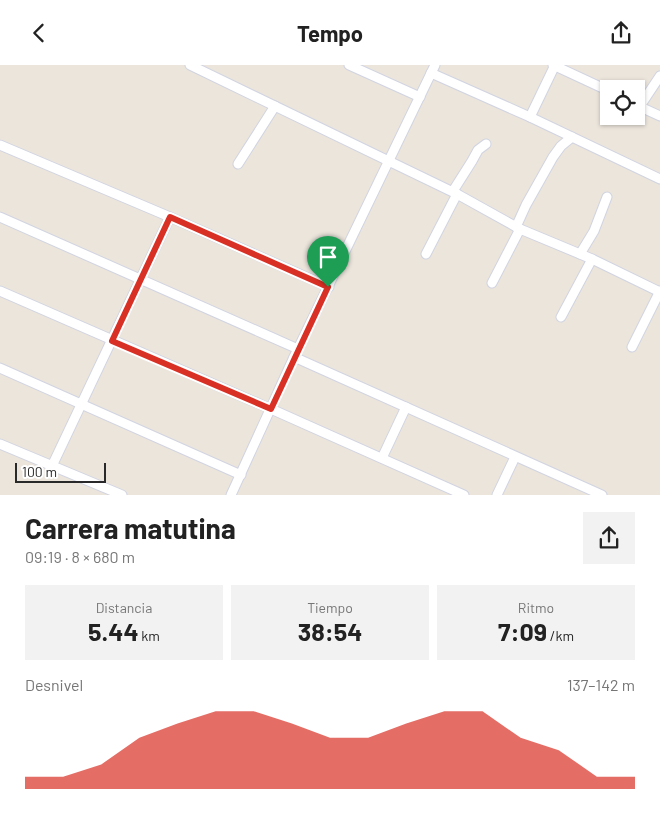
<!DOCTYPE html>
<html lang="es">
<meta charset="utf-8">
<style>
body{margin:0;font-family:Barlow,sans-serif;background:#f2f2f2;color:#222;height:100vh;display:flex;flex-direction:column;font-size:19px;white-space:nowrap}
*{box-sizing:border-box;margin:0}
p{font-size:16px;color:#767676}
.icon{flex:none;width:28px;height:28px;fill:none;stroke:currentColor;stroke-width:2;stroke-linecap:round;stroke-linejoin:round}
.map{position:relative;height:430px;overflow:hidden}
.side{display:flex;flex-direction:column;background:#fff;flex:1}
.side>*{flex:none}
.buttons{position:absolute;left:600px;top:15px;display:grid;gap:10px}
.buttons a{display:grid;place-items:center;width:45px;height:45px;border-radius:0px;background:#fff;box-shadow:0 1px 4px #0004;font-size:25px}
.scale{position:absolute;left:15px;bottom:12px;width:91px;box-sizing:border-box;padding-left:5px;border:2px solid #292929;border-top:0;font-size:14px;line-height:18px;white-space:nowrap;color:#292929;-webkit-text-stroke:4px #fff;paint-order:stroke}
.pin{position:absolute;display:grid;place-items:center;width:42px;height:42px;color:#fff;margin:-51px -21px;border-radius:50% 50% 50% 0;rotate:-45deg;box-shadow:0 0 5px #0007}
.pin .icon{rotate:45deg}
.round{display:grid;place-items:center;flex:none;width:52px;height:52px;border-radius:0px;background:#f2f2f2}
.headline{display:flex;align-items:center;justify-content:space-between;height:85px;padding:0 25px}
h1{font-size:28px;font-weight:700;line-height:38px}
.figures{display:grid;grid-template-columns:repeat(3,1fr);gap:8px;height:85px;padding:5px 25px}
.figures div{display:grid;align-content:center;border-radius:0px;background:#f2f2f2;text-align:center}
.figures b{font-size:25px;font-weight:700}
.figures small{font-size:14px;font-weight:400}
.figures p{font-size:14px}
.chart{height:140px;padding:10px 25px}
.chart p{display:flex;justify-content:space-between}
.chart svg{width:100%;height:90px;margin-top:5px;fill:#d93025;opacity:.7}
header{display:flex;justify-content:space-between;align-items:center;height:65px;padding:0 25px;background:#fff;font-size:22px;font-weight:700}
.map>svg:first-child{display:block}
</style>
<header><svg class="icon" aria-label="back" viewBox="0 0 24 24"><path d="M15 5l-7 7 7 7"/></svg>Tempo<svg class="icon" aria-label="share" viewBox="0 0 24 24"><path d="M12 15V3M7 8l5-5 5 5M5 13v7h14v-7"/></svg></header>
<div class="map">
<svg width="660" height="430" viewBox="0 0 660 430">
<rect width="100%" height="100%" fill="#ebe5dc"/>
<g fill="none" stroke-linecap="round" stroke-linejoin="round">
<defs>
<g id="minor">
<polyline points="190,0 457,129 520,164 592,194 660,227"/>
<polyline points="349,0 420,32"/>
<polyline points="553,0 609,26"/>
<polyline points="431,8 530,52 660,114"/>
<polyline points="636,40 660,51"/>
<polyline points="640,41 660,11"/>
<polyline points="530,52 555,0"/>
<polyline points="0,80 170,152 329,222"/>
<polyline points="238,99 275,41"/>
<polyline points="453,126 472,96 478,85 486,79"/>
<polyline points="0,152 298,284"/>
<polyline points="516,162 526,140 553,92 561,81 572,72"/>
<polyline points="426,189 457,129"/>
<polyline points="580,189 594,166 607,132"/>
<polyline points="492,218 520,164"/>
<polyline points="0,226 271,344 464,430"/>
<polyline points="561,252 592,194"/>
<polyline points="632,282 660,226"/>
<polyline points="294,292 602,430"/>
<polyline points="0,303 241,410"/>
<polyline points="0,379 122,430"/>
<polyline points="382,393 406,342"/>
<polyline points="52,401 170,152"/>
<polyline points="231,430 294,292 435,0"/>
<polyline points="497,430 515,392"/>
</g>
</defs>
<!-- minor casing -->
<use href="#minor" stroke="#d1d4e1" stroke-width="11"/>
<!-- minor -->
<use href="#minor" stroke="#fff" stroke-width="9"/>
</g>
<g fill="none" stroke-linecap="round" stroke-linejoin="round">
<defs>
<polygon id="route" points="170,152 328,222 271,344 112,276"/>
</defs>
<!-- route casing -->
<use href="#route" stroke="#fff" stroke-width="10"/>
<!-- route -->
<use href="#route" stroke="#d93025" stroke-width="6"/>
</g>
</svg>
<div class="buttons">
<a><svg class="icon" aria-label="locate" viewBox="0 0 24 24"><circle cx="12" cy="12" r="6"/><path d="M12 2v4M12 18v4M2 12h4M18 12h4"/></svg></a>
</div>
<div class="scale">100 m</div>
<div class="pin" style="left:328px;top:222px;background:#1e9e55"><svg class="icon" aria-label="arrive" viewBox="0 0 24 24"><path d="M6 21V4h12l-3 4 3 4H6"/></svg></div>
</div>
<section class="side">
<div class="headline"><div><h1>Carrera matutina</h1><p>09:19 · 8 × 680 m</p></div><a class="round"><svg class="icon" aria-label="share" viewBox="0 0 24 24"><path d="M12 15V3M7 8l5-5 5 5M5 13v7h14v-7"/></svg></a></div>
<div class="figures">
<div><p>Distancia</p><b>5.44<small> km</small></b></div>
<div><p>Tiempo</p><b>38:54</b></div>
<div><p>Ritmo</p><b>7:09<small> /km</small></b></div>
</div>
<div class="chart"><p><span>Desnivel</span>137–142 m</p>
<svg viewBox="0 0 160 44" preserveAspectRatio="none"><path d="M0 44V38L10 38L20 32L30 19L40 12L50 6L60 6L70 12L80 19L90 19L100 12L110 6L120 6L130 19L140 25L150 38L160 38V44z"/></svg>
</div>
</section>
